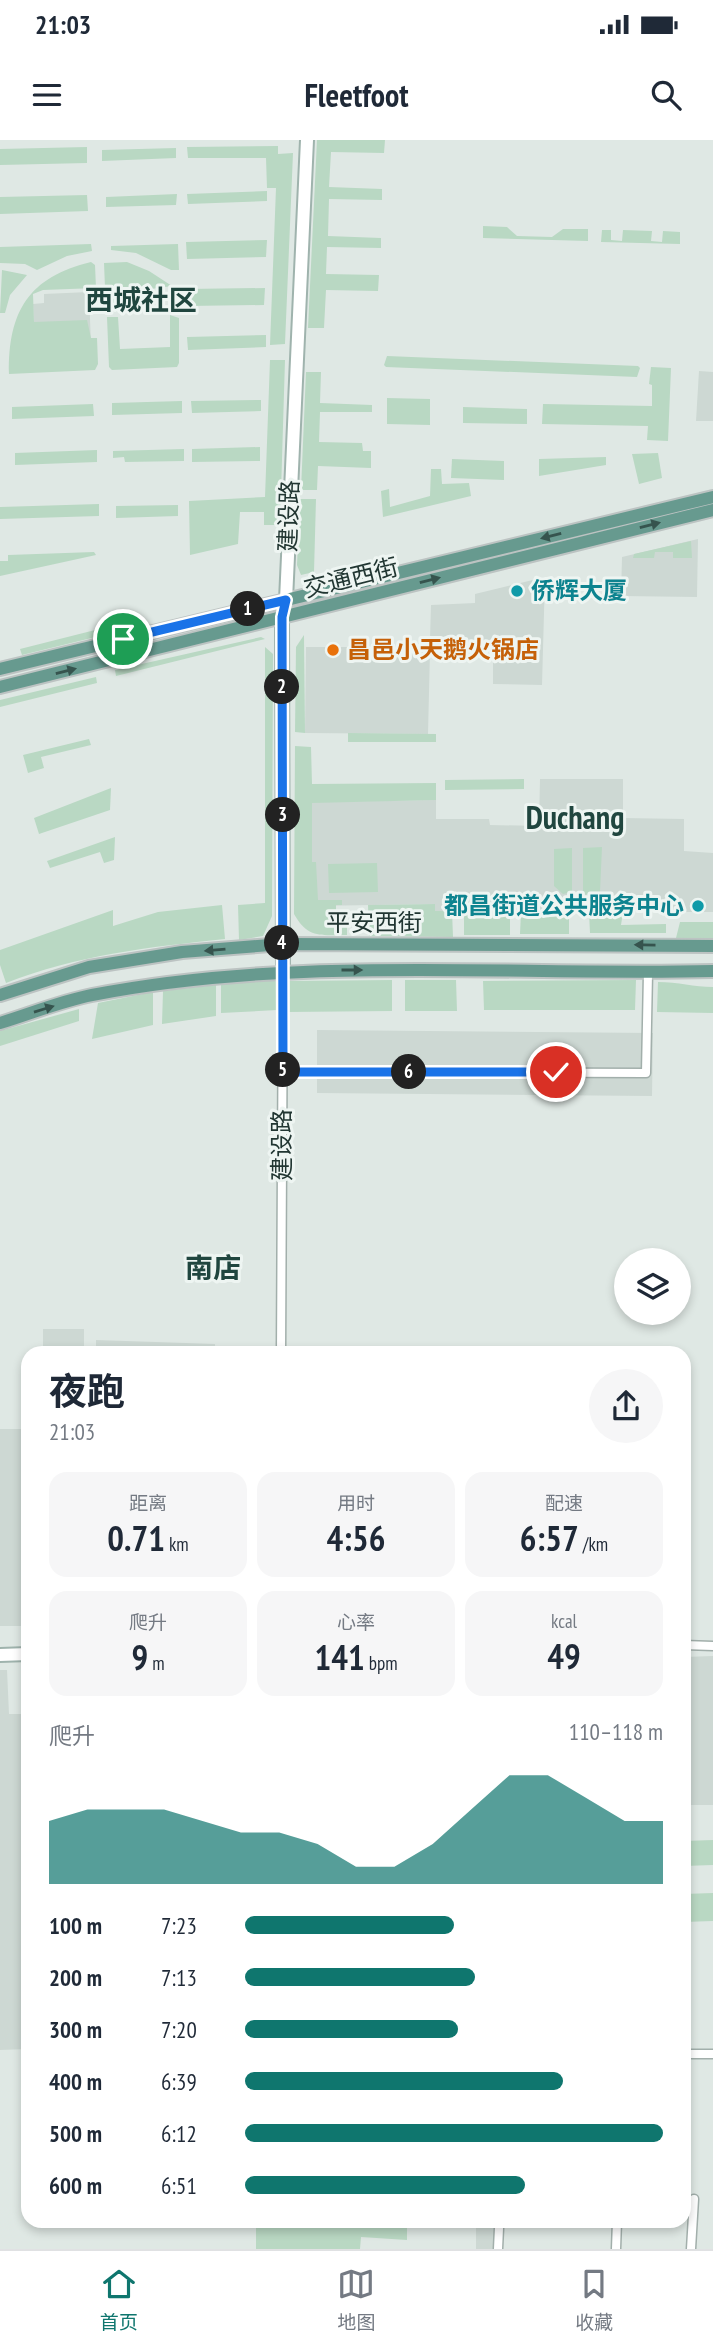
<!DOCTYPE html>
<html lang="zh">
<meta charset="utf-8">
<style>
body{margin:0;font-family:"PT Sans Narrow","Noto Sans SC",sans-serif;background:#f6f6f7;color:#1f2937;height:100vh;display:flex;flex-direction:column;font-size:26px;white-space:nowrap}
*{box-sizing:border-box;margin:0}
p{font-size:23px;color:#747a83}
.icon{flex:none;width:38px;height:38px;fill:none;stroke:currentColor;stroke-width:2;stroke-linecap:round;stroke-linejoin:round}
.map{position:relative;flex:1;overflow:hidden}
.sheet{position:absolute;left:21px;top:1206px;width:670px;height:882px;display:flex;flex-direction:column;background:#fff;border-radius:21px;box-shadow:0 4px 10px #0003}
.sheet>*{flex:none}
.buttons{position:absolute;left:614px;top:1108px;display:grid;gap:14px}
.buttons a{display:grid;place-items:center;width:77px;height:77px;border-radius:50%;background:#fff;box-shadow:0 4px 10px #0003;font-size:35px}
.pin{position:absolute;display:grid;place-items:center;width:60px;height:60px;color:#fff;margin:-30px;border:4px solid #fff;border-radius:50%;box-shadow:0 2px 7px #0007}
.km{position:absolute;width:35px;height:35px;margin:-18px;border-radius:50%;background:#222;color:#fff;font-size:19px;line-height:35px;text-align:center}
.round{display:grid;place-items:center;flex:none;width:74px;height:74px;border-radius:37px;background:#f6f6f7}
.summary{display:flex;align-items:center;justify-content:space-between;height:119px;padding:0 28px}
h1{font-size:38px;font-weight:700;line-height:52px}
.metrics{display:grid;grid-template-columns:repeat(3,1fr);gap:10px;height:119px;padding:7px 28px}
.metrics div{display:grid;align-content:center;border-radius:18px;background:#f6f6f7;text-align:center}
.metrics b{font-size:35px;font-weight:700}
.metrics small{font-size:19px;font-weight:400}
.metrics p{font-size:19px}
.chart{height:196px;padding:14px 28px}
.chart p{display:flex;justify-content:space-between}
.chart svg{width:100%;height:126px;margin-top:7px;fill:#0f766e;opacity:.7}
ul{padding:0 28px;list-style:none;font-size:23px}
li{display:grid;grid-template-columns:112px 84px 1fr;align-items:center;height:52px}
li i{height:18px;border-radius:9px;background:#0f766e}
.status{display:flex;justify-content:space-between;align-items:center;height:49px;padding:0 35px;background:#fff;direction:ltr}
.status svg{height:19px;fill:currentColor}
header{display:flex;justify-content:space-between;align-items:center;height:91px;padding:0 28px;background:#fff;font-size:32px;font-weight:700}
.tabs{display:flex;justify-content:space-around;align-items:center;height:98px;border-top:2px solid #e0e1e3;background:#fff;font-size:19px;color:#747a83}
.tabs a{display:grid;justify-items:center;gap:4px}
.tabs .selected{color:#0f766e}
.map>svg:first-child{display:block}
</style>
<div class="status"><b>21:03</b><svg viewBox="0 0 49 12"><path d="M0 12V9h3v3zM5 12V6h3v6zM10 12V3h3v9zM15 12V0h3v12zM26 1h20v11H26zM47 4h2v5h-2z"/></svg></div>
<header><svg class="icon" aria-label="menu" viewBox="0 0 24 24"><path d="M4 6h16M4 12h16M4 18h16"/></svg>Fleetfoot<svg class="icon" aria-label="search" viewBox="0 0 24 24"><circle cx="10" cy="10" r="6"/><path d="M15 15l6 6"/></svg></header>
<div class="map">
<svg width="713" height="2109" viewBox="0 0 713 2109">
<rect width="100%" height="100%" fill="#dfe8e4"/>
<!-- built -->
<g fill="#cdd8d3">
<polygon points="89,152 91,206 35,208 33,164 44,163 44,154"/>
<polygon points="699,231 713,232 713,281 696,281"/>
<polygon points="698,399 697,457 621,456 622,417"/>
<polygon points="545,437 542,545 493,544 493,500 430,499 431,465 475,463 475,454"/>
<polygon points="306,507 377,507 378,511 430,511 428,594 305,593"/>
<polygon points="540,639 623,639 623,678 684,679 684,711 713,713 713,772 464,772 435,771 434,764 312,766 312,662 436,660 436,679 489,679 490,685 539,686"/>
<polygon points="317,890 653,893 652,956 317,953"/>
<rect x="43" y="1189" width="41" height="24"/>
<polygon points="96,1200 215,1204 215,1213 96,1213"/>
<rect x="0" y="1289" width="28" height="197"/>
<polygon points="713,1516 713,1665 684,1665 684,1517"/>
<polygon points="0,1530 7,1530 9,1574 28,1574 28,1909 0,1910"/>
<polygon points="476,2081 501,2081 495,2109 476,2109"/>
</g>
<!-- green -->
<g fill="#b9d8c3">
<polygon points="317,0 385,0 384,13 331,12 329,47 382,49 382,60 329,59 328,96 381,98 381,108 327,107 326,134 379,135 378,151 326,150 324,188 308,188"/>
<polygon points="278,6 278,14 293,13 285,204 270,205 276,48 267,48 266,18 188,18 187,7"/>
<polygon points="87,7 87,23 0,25 0,9"/>
<polygon points="176,8 176,18 102,21 102,10"/>
<polygon points="267,51 267,61 188,64 187,54"/>
<polygon points="177,54 176,65 106,67 106,57"/>
<polygon points="87,55 88,71 0,74 0,57"/>
<polygon points="483,86 507,87 517,96 552,97 563,89 588,89 588,101 483,98"/>
<polygon points="602,90 611,90 611,100 622,101 623,90 652,91 651,101 662,102 663,91 680,92 680,104 601,102"/>
<polygon points="267,100 266,117 187,119 186,102"/>
<polygon points="91,104 92,111 67,116 37,130 25,124 0,123 0,107"/>
<polygon points="178,104 179,130 171,130 136,113 111,110 111,106"/>
<path d="M91 122 95 125 96 148 43 150 33 154 34 182 87 180 91 198H97L98 224 95 230 9 234C8 171 29 137 91 122Z"/>
<polygon points="127,122 149,131 172,146 116,154 116,166 144,167 144,170 106,172 104,123"/>
<polygon points="2,130 27,135 10,155 5,173 0,173"/>
<polygon points="265,148 264,165 187,166 186,149"/>
<polygon points="170,175 179,178 179,223 177,227 112,230 109,227 107,177 118,177 120,209 170,207"/>
<polygon points="266,195 266,207 188,210 187,197"/>
<polygon points="387,216 638,226 640,228 637,237 386,227 384,225"/>
<polygon points="270,220 285,220 280,385 264,385 264,372 240,372 238,404 190,415 189,361 265,357"/>
<polygon points="651,227 671,228 668,301 647,300 648,286 542,284 543,264 652,266 652,245 649,244"/>
<polygon points="306,232 321,232 320,263 372,265 372,272 320,272 319,302 362,303 363,311 371,311 371,328 318,326 317,350 301,350"/>
<polygon points="387,258 430,259 430,285 387,284"/>
<polygon points="261,260 261,271 192,273 191,261"/>
<polygon points="182,261 182,273 112,275 112,263"/>
<polygon points="93,264 94,276 12,279 12,267"/>
<polygon points="463,267 527,269 527,284 463,283"/>
<polygon points="260,307 260,321 192,322 192,309"/>
<polygon points="184,309 184,321 125,322 124,317 113,318 113,311"/>
<polygon points="97,310 97,322 15,325 15,313"/>
<polygon points="658,313 662,338 639,344 632,314"/>
<polygon points="606,317 606,325 539,336 539,319"/>
<polygon points="452,319 504,321 504,340 451,338"/>
<polygon points="431,329 441,329 442,344 469,343 471,356 383,377 381,351 389,349 390,367 430,356"/>
<polygon points="300,359 316,359 314,432 301,435 297,425"/>
<polygon points="99,364 99,376 0,379 0,367"/>
<polygon points="178,365 178,376 116,378 116,366"/>
<polygon points="691,401 692,418 673,418 673,412 655,412 654,418 633,418 634,414"/>
<polygon points="94,412 96,415 0,436 0,421 8,421 8,415"/>
<polygon points="111,486 112,493 22,515 20,509"/>
<polygon points="304,495 305,593 295,592 296,507"/>
<polygon points="261,497 265,499 116,536 115,530"/>
<polygon points="265,507 273,514 272,776 263,796 239,800 238,765 265,763"/>
<polygon points="96,537 97,543 0,567 0,560"/>
<polygon points="348,593 436,594 436,602 348,602"/>
<polygon points="89,599 91,605 41,617 44,628 28,633 23,615"/>
<path d="M295 606 311 607 312 644 436 643V660L312 663V722H316L318 760H342V765H336V770L347 771V795C321 795 308 799 294 774Z"/>
<polygon points="524,639 524,649 445,650 445,640"/>
<polygon points="111,648 110,670 39,694 34,678"/>
<polygon points="115,697 114,720 104,723 100,712 50,728 47,721"/>
<polygon points="602,707 600,752 583,755 583,708"/>
<polygon points="572,708 572,752 563,754 554,746 554,709"/>
<polygon points="377,723 378,752 329,753 328,724"/>
<polygon points="435,764 435,771 452,771 453,797 369,796 368,765"/>
<path d="M222 765 225 799C150 807 77 815 6 843L0 825V810L113 770V786L158 772Z"/>
<rect x="464" y="772" width="46" height="23"/>
<polygon points="521,772 569,772 569,794 520,794"/>
<polygon points="589,772 623,772 621,785 666,784 666,793 590,793"/>
<polygon points="680,782 713,782 713,798 676,798"/>
<polygon points="276,839 277,870 221,873 221,844"/>
<polygon points="392,840 392,871 287,872 288,841"/>
<polygon points="405,840 456,840 457,871 405,871"/>
<polygon points="636,840 635,870 484,870 483,841"/>
<path d="M658 842C678 842 694 847 713 847V873L657 872Z"/>
<polygon points="216,845 216,876 162,884 163,851"/>
<polygon points="153,852 153,885 92,899 98,863"/>
<polygon points="79,869 79,881 0,906 0,891"/>
<polygon points="713,1700 713,1725 684,1726 684,1701"/>
<polygon points="713,1753 713,1781 684,1782 684,1754"/>
<polygon points="256,2081 407,2081 407,2100 361,2097 360,2109 256,2109"/>
</g>
<g fill="none" stroke-linecap="round" stroke-linejoin="round">
<defs>
<g id="street">
<polyline points="283,932 646,933 648,833"/>
<polyline points="281,1213 283,831"/>
<polyline points="684,1505 713,1506"/>
<polyline points="684,1914 713,1914"/>
<polyline points="498,2109 499,2088"/>
<polyline points="616,2109 617,2081"/>
<polyline points="691,2109 694,2059"/>
</g>
<g id="secondary">
<polyline points="283,831 282,477 286,460 307,0"/>
<polyline points="0,1515 28,1514"/>
</g>
<g id="primary">
<polyline points="0,529 713,357"/>
<polyline points="0,547 713,370"/>
<polyline points="0,855 89,827 182,812 283,804 713,806"/>
<path d="M0 883C30 874 61 861 92 855 297 815 506 836 713 831"/>
</g>
</defs>
<!-- street casing -->
<use href="#street" stroke="#a2afab" stroke-width="11"/>
<!-- secondary casing -->
<use href="#secondary" stroke="#9fb3ad" stroke-width="16"/>
<!-- primary casing -->
<use href="#primary" stroke="#bcc3c2" stroke-width="16"/>
<!-- street -->
<use href="#street" stroke="#fff" stroke-width="8"/>
<!-- secondary -->
<use href="#secondary" stroke="#fff" stroke-width="12"/>
<!-- primary -->
<use href="#primary" stroke="#679a8f" stroke-width="12"/>
</g>
<!-- one-way arrows -->
<defs><path id="oneway-solid" d="M-6-.8H1V-3.2L6.5 0L1 3.2V.8H-6Z" transform="scale(1.75)"/></defs>
<g fill="#36544e">
<use href="#oneway-solid" transform="translate(650 385) rotate(-14)"/>
<use href="#oneway-solid" transform="translate(551 396) rotate(166)"/>
<use href="#oneway-solid" transform="translate(430 440) rotate(-14)"/>
<use href="#oneway-solid" transform="translate(66 531) rotate(-14)"/>
<use href="#oneway-solid" transform="translate(645 805) rotate(-179)"/>
<use href="#oneway-solid" transform="translate(215 810) rotate(175)"/>
<use href="#oneway-solid" transform="translate(352 830)"/>
<use href="#oneway-solid" transform="translate(44 869) rotate(-17)"/>
</g>
<g fill="none" stroke-linecap="round" stroke-linejoin="round">
<defs>
<polyline id="route" points="123,499 286,460 282,477 283,932 556,932"/>
</defs>
<!-- route casing -->
<use href="#route" stroke="#fff" stroke-width="14"/>
<!-- route -->
<use href="#route" stroke="#1a73e8" stroke-width="9"/>
</g>
<!-- markers -->
<g fill="#0f9aa8" stroke="#eef5f2" stroke-width="2.5">
<circle cx="517" cy="451" r="7"/>
<circle cx="698" cy="766" r="7"/>
</g>
<circle fill="#e8710a" stroke="#eef5f2" stroke-width="2.5" cx="333" cy="510" r="7"/>
<g text-anchor="middle" stroke-width="6" stroke-linejoin="round" paint-order="stroke">
<!-- street labels -->
<g font-size="24" fill="#213632" stroke="#eef5f2">
<text transform="translate(289 376) rotate(-88)" y="8">建设路</text>
<text transform="translate(351 438) rotate(-14)" y="8">交通西街</text>
<text x="374" y="791">平安西街</text>
<text transform="translate(282 1005) rotate(-90)" y="8">建设路</text>
</g>
<!-- culture labels -->
<g font-size="24" font-weight="bold" fill="#0d838f" stroke="#eef5f2" text-anchor="start">
<text x="531" y="459">侨辉大厦</text>
<text x="684" y="774" text-anchor="end">都昌街道公共服务中心</text>
</g>
<!-- food labels -->
<g font-size="24" font-weight="bold" fill="#c56008" stroke="#eef5f2" text-anchor="start">
<text x="347" y="518">昌邑小天鹅火锅店</text>
</g>
<!-- quarter labels -->
<g font-size="28" font-weight="bold" fill="#20463f" stroke="#eef5f2">
<text x="141" y="170">西城社区</text>
<text x="213" y="1138">南店</text>
</g>
<!-- district labels -->
<g font-size="32" font-weight="bold" fill="#20463f" stroke="#eef5f2">
<text x="575" y="689">Duchang</text>
</g>
</g>
</svg>
<div class="buttons">
<a><svg class="icon" aria-label="layers" viewBox="0 0 24 24"><path d="M12 4l9 5-9 5-9-5zM3 14l9 5 9-5"/></svg></a>
</div>
<div class="pin" style="left:123px;top:499px;background:#1e9e55"><svg class="icon" aria-label="arrive" viewBox="0 0 24 24"><path d="M6 21V4h12l-3 4 3 4H6"/></svg></div>
<div class="pin" style="left:556px;top:932px;background:#d93025"><svg class="icon" aria-label="check" viewBox="0 0 24 24"><path d="M5 12l5 5 9-10"/></svg></div>
<b class="km" style="left:248px;top:469px">1</b>
<b class="km" style="left:282px;top:547px">2</b>
<b class="km" style="left:283px;top:675px">3</b>
<b class="km" style="left:282px;top:803px">4</b>
<b class="km" style="left:283px;top:930px">5</b>
<b class="km" style="left:409px;top:932px">6</b>
<section class="sheet">
<div class="summary"><div><h1>夜跑</h1><p>21:03</p></div><a class="round"><svg class="icon" aria-label="share" viewBox="0 0 24 24"><path d="M12 15V3M7 8l5-5 5 5M5 13v7h14v-7"/></svg></a></div>
<div class="metrics">
<div><p>距离</p><b>0.71<small> km</small></b></div>
<div><p>用时</p><b>4:56</b></div>
<div><p>配速</p><b>6:57<small> /km</small></b></div>
</div>
<div class="metrics">
<div><p>爬升</p><b>9<small> m</small></b></div>
<div><p>心率</p><b>141<small> bpm</small></b></div>
<div><p>kcal</p><b>49</b></div>
</div>
<div class="chart"><p><span>爬升</span>110–118 m</p>
<svg viewBox="0 0 160 44" preserveAspectRatio="none"><path d="M0 44V22L10 18L20 18L30 18L40 22L50 26L60 26L70 30L80 38L90 38L100 30L110 18L120 6L130 6L140 14L150 22L160 22V44z"/></svg>
</div>
<ul>
<li><b>100 m</b>7:23<i style="width:50%"></i></li>
<li><b>200 m</b>7:13<i style="width:55%"></i></li>
<li><b>300 m</b>7:20<i style="width:51%"></i></li>
<li><b>400 m</b>6:39<i style="width:76%"></i></li>
<li><b>500 m</b>6:12<i style="width:100%"></i></li>
<li><b>600 m</b>6:51<i style="width:67%"></i></li>
</ul>
</section>
</div>
<nav class="tabs">
<a class="selected"><svg class="icon" aria-label="home" viewBox="0 0 24 24"><path d="M3 11l9-7 9 7M6 9v11h12V9"/></svg>首页</a>
<a><svg class="icon" aria-label="map" viewBox="0 0 24 24"><path d="M3 6l6-2 6 2 6-2v14l-6 2-6-2-6 2zM9 4v14M15 6v14"/></svg>地图</a>
<a><svg class="icon" aria-label="saved" viewBox="0 0 24 24"><path d="M7 4h10v16l-5-4-5 4z"/></svg>收藏</a>
</nav>
